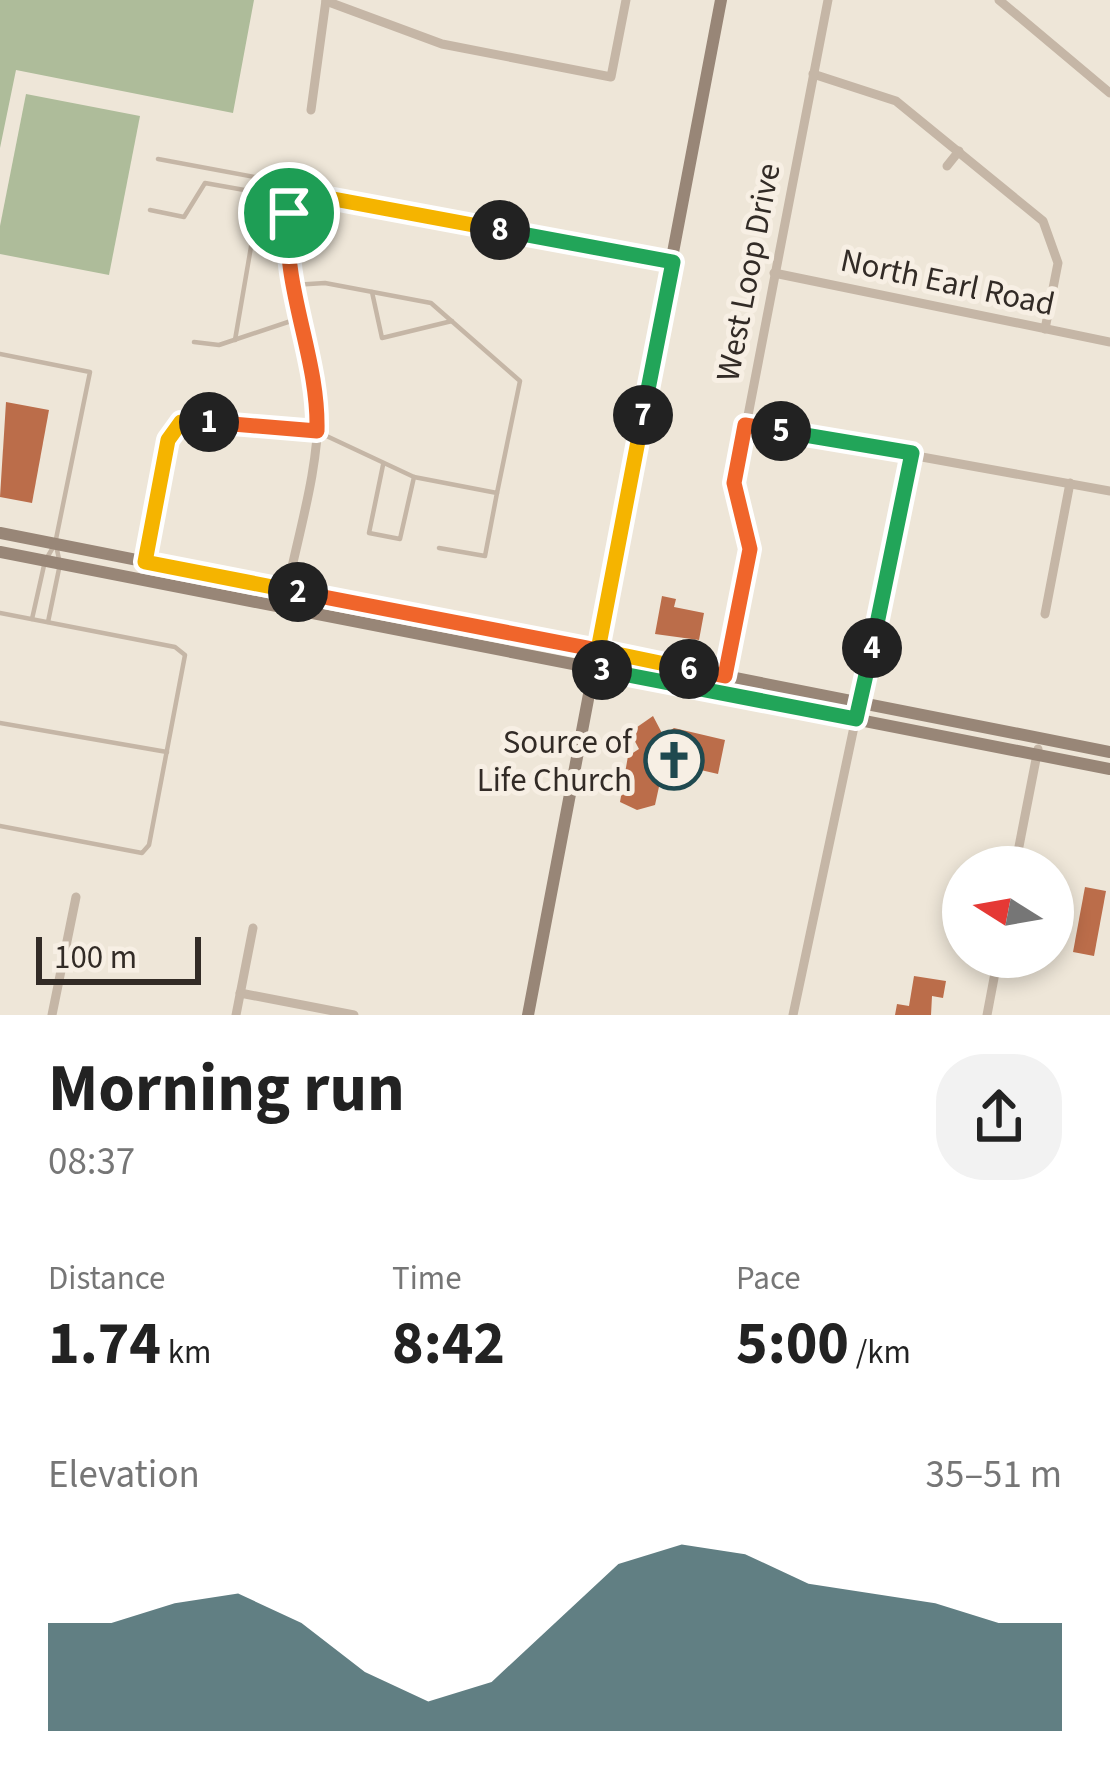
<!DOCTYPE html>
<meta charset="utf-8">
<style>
body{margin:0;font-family:"Source Sans 3",sans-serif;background:#f2f2f2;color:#222;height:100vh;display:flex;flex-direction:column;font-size:45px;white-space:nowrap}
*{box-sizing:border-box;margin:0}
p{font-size:39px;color:#767676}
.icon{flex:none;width:66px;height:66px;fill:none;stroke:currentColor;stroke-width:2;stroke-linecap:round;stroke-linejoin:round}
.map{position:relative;height:1015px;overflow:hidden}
.drawer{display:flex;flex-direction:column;background:#fff;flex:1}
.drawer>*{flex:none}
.needle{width:78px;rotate:281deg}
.fabs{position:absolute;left:942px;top:846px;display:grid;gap:24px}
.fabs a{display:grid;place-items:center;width:132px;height:132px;border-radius:50%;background:#fff;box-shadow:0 6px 18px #0003;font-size:60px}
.scale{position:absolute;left:36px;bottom:30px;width:165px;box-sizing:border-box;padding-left:12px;border:6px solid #322b26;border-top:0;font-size:33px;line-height:42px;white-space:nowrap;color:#322b26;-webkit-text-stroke:9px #f7efe4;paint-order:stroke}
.pin{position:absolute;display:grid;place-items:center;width:102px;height:102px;color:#fff;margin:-51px;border:6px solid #fff;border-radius:50%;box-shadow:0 3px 12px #0007}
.km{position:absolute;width:60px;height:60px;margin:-30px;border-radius:50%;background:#222;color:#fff;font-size:33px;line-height:60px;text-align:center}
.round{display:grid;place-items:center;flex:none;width:126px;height:126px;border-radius:48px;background:#f2f2f2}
.summary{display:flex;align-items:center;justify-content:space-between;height:204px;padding:0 48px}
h1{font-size:66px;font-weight:700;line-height:90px}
.stats{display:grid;grid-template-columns:repeat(3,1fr);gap:18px;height:204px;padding:12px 48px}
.stats div{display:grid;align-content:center}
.stats b{font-size:60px;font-weight:700}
.stats small{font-size:33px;font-weight:400}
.stats p{font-size:33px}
.chart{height:336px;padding:24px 48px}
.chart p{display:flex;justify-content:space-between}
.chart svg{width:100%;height:216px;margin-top:12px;fill:#1f494f;opacity:.7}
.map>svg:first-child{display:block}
</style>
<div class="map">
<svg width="1110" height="1015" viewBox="0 0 1110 1015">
<rect width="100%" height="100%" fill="#eee6d8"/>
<!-- green -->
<g fill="#aebc9a">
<polygon points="0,0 254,0 233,113 16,70 0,148"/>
<polygon points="26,94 140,116 109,275 0,254 0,226"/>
</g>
<!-- building -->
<g fill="#bb6d4a">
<polygon points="6,402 49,410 32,503 0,497"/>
<polygon points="662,596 676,599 674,607 704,613 699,640 655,634"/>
<polygon points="653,716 663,735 674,728 725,740 718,774 679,765 662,773 655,805 637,810 620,802 628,756 639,749 630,732"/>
<polygon points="1085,887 1106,891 1094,956 1073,952"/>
<polygon points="914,976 946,981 943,998 932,996 931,1015 895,1015 897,1004 909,1006"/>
</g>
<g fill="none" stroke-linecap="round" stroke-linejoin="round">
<!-- service -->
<g stroke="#c5b6a6" stroke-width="4.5">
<polyline points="158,159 276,181 296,192"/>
<polyline points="150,210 184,217 205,183 250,191 258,206"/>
<polyline points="293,285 325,283 431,303 520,381 497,493 414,477 318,432"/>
<polyline points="372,292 382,338 452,321"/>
<polyline points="235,340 258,206 289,213"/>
<polyline points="194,342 219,345 297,319"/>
<polyline points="0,354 90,372 55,544 45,561 32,619"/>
<polyline points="383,465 369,533 400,539 414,477"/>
<polyline points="439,548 485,556 497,493"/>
<polyline points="0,613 175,647 185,655 149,845 142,853 0,826"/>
<polyline points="48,622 60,564 56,545"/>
<polyline points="0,723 167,752"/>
</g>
<!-- minor -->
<g stroke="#c5b6a6" stroke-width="9">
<polyline points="999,0 1110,93"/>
<polyline points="326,1 442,44 611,77 626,0"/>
<polyline points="813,74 896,101 1043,221 1058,263 1045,329"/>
<polyline points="311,110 326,0"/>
<polyline points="947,166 959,151"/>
<polyline points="774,273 1110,342"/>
<polyline points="745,425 1110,491"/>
<polyline points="145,562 168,441 180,422 199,419 317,431"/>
<path d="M287 590C299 531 319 468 318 408 316 335 270 265 296 192L673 262"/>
<polyline points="1045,614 1070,483"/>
<polyline points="724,682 750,549 735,483 828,0"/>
<polyline points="1015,867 1038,749"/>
<polyline points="240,993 354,1015"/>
<polyline points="52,1015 76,897"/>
<polyline points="236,1015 253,928"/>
<polyline points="793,1015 912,453"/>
<polyline points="987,1015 998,957"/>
</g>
<!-- secondary -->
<g stroke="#988677" stroke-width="12">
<polyline points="0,533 1110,752"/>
<polyline points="0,552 1110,769"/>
<polyline points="528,1015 721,0"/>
</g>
</g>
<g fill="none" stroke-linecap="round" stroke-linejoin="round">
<defs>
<path id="split-1" d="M209 422 317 431C319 356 281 287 289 213"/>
<polyline id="split-2" points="209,422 181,422 168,440 145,562 298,592"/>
<polyline id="split-3" points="298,592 598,650 595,668 602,670"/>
<polyline id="split-4" points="602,670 856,719 872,648"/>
<polyline id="split-5" points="781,431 912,453 872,648"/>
<polyline id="split-6" points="689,669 725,676 750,549 734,483 745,425 781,431"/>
<polyline id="split-7" points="643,415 598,650 689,669"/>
<polyline id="split-8" points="500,230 673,262 643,415"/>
<polyline id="split-9" points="289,213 296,192 500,230"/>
</defs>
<!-- split-1 casing -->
<use href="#split-1" stroke="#fff" stroke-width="24"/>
<!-- split-2 casing -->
<use href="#split-2" stroke="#fff" stroke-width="24"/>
<!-- split-3 casing -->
<use href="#split-3" stroke="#fff" stroke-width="24"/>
<!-- split-4 casing -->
<use href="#split-4" stroke="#fff" stroke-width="24"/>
<!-- split-5 casing -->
<use href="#split-5" stroke="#fff" stroke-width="24"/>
<!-- split-6 casing -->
<use href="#split-6" stroke="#fff" stroke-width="24"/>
<!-- split-7 casing -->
<use href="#split-7" stroke="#fff" stroke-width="24"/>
<!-- split-8 casing -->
<use href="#split-8" stroke="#fff" stroke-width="24"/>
<!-- split-9 casing -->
<use href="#split-9" stroke="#fff" stroke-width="24"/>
<!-- split-1 -->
<use href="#split-1" stroke="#f0652b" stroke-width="15"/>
<!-- split-2 -->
<use href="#split-2" stroke="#f5b400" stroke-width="15"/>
<!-- split-3 -->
<use href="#split-3" stroke="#f0652b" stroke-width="15"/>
<!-- split-4 -->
<use href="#split-4" stroke="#22a559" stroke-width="15"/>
<!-- split-5 -->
<use href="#split-5" stroke="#22a559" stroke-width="15"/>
<!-- split-6 -->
<use href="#split-6" stroke="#f0652b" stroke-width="15"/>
<!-- split-7 -->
<use href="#split-7" stroke="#f5b400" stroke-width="15"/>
<!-- split-8 -->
<use href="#split-8" stroke="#22a559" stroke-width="15"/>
<!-- split-9 -->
<use href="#split-9" stroke="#f5b400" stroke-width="15"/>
</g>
<!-- icons -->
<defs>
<symbol id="church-ring" viewBox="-11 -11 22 22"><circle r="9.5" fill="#f7efe4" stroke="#1f494f" stroke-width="1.5"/><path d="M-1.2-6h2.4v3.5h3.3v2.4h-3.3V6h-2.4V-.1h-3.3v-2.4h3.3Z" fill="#1f494f"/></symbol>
</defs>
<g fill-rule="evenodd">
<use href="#church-ring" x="641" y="727" width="66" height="66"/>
</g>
<g text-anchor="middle" stroke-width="10" stroke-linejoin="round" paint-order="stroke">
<!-- street labels -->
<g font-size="33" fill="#322b26" stroke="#f7efe4">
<text transform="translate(747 272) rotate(-79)" y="12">West Loop Drive</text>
<text transform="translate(948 281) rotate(12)" y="12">North Earl Road</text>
</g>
<!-- poi labels -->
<g font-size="33" fill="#322b26" stroke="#f7efe4" text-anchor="end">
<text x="632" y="753">Source of<tspan x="632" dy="38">Life Church</tspan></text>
</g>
</g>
</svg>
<div class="fabs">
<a><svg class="needle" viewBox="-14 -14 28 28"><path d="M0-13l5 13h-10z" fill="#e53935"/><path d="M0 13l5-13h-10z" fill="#767676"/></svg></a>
</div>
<div class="scale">100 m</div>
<div class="pin" style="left:289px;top:213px;background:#1e9e55"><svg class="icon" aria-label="arrive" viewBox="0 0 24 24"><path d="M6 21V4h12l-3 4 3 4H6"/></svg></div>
<b class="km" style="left:209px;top:422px">1</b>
<b class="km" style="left:298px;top:592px">2</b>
<b class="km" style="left:602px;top:670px">3</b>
<b class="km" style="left:872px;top:648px">4</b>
<b class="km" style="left:781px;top:431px">5</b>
<b class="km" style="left:689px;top:669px">6</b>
<b class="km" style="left:643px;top:415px">7</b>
<b class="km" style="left:500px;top:230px">8</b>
</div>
<section class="drawer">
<div class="summary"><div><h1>Morning run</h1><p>08:37</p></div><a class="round"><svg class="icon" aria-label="share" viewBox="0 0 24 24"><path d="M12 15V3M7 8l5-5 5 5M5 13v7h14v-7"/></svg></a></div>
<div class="stats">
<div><p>Distance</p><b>1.74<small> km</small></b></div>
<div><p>Time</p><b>8:42</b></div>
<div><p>Pace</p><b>5:00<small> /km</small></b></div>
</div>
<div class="chart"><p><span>Elevation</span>35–51 m</p>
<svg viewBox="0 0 160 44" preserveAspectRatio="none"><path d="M0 44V22L10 22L20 18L30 16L40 22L50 32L60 38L70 34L80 22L90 10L100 6L110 8L120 14L130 16L140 18L150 22L160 22V44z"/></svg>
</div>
</section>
